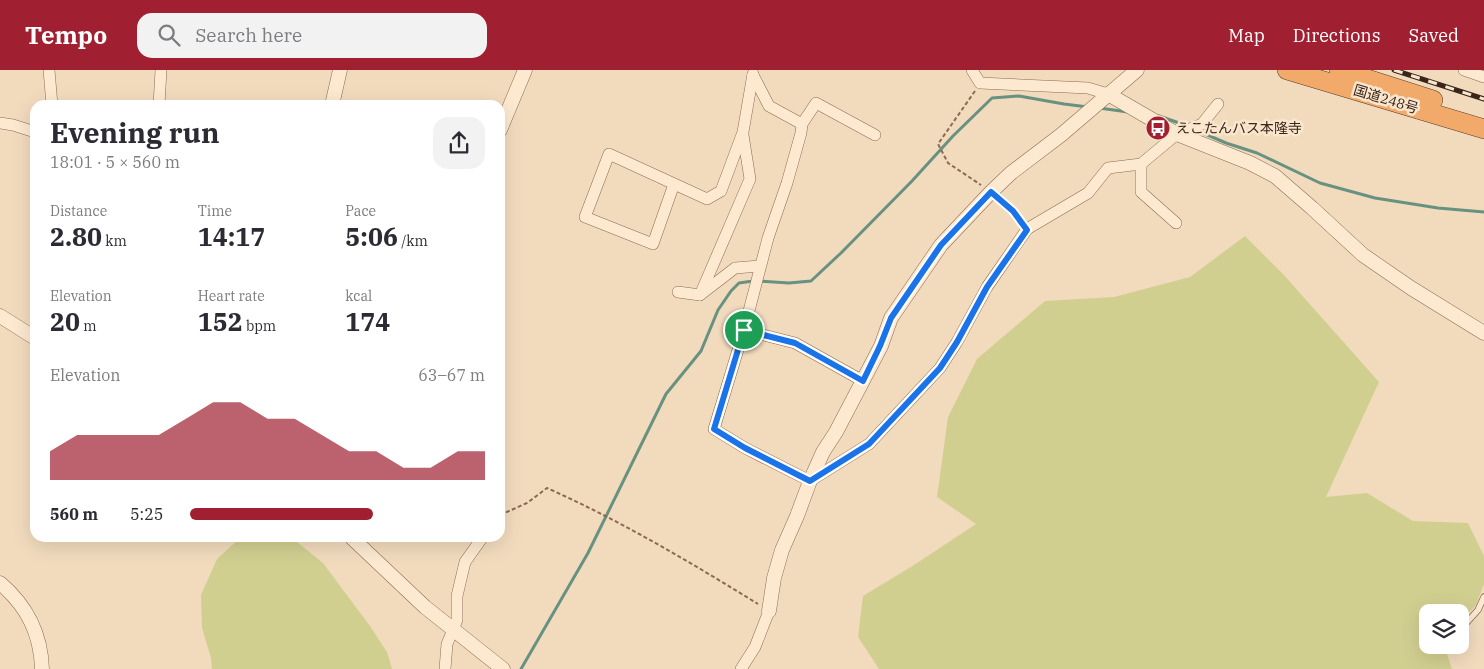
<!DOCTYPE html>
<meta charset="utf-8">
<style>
body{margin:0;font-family:"IBM Plex Serif","Noto Sans JP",serif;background:#f2f2f3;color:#2b2b33;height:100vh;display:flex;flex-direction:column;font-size:19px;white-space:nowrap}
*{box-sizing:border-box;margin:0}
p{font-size:16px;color:#7c7c81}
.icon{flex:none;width:28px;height:28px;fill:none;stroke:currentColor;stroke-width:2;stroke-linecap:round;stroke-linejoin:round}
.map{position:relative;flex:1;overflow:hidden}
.sheet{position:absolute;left:30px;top:30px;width:475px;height:442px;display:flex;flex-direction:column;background:#fff;border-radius:15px;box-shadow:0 5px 20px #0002}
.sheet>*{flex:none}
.tools{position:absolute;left:1419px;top:534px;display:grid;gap:10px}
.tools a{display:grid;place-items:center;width:50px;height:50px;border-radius:10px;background:#fff;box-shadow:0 5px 20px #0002;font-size:25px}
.pin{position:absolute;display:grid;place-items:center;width:42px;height:42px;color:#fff;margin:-21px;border:2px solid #fff;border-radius:50%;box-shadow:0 1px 5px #0007}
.round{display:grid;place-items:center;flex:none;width:52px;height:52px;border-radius:15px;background:#f2f2f3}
.headline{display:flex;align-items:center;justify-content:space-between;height:85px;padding:0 20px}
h1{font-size:28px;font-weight:700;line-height:38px}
.figures{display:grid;grid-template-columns:repeat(3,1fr);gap:8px;height:85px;padding:5px 20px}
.figures div{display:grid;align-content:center}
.figures b{font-size:25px;font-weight:700}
.figures small{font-size:14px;font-weight:400}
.figures p{font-size:14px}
.chart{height:140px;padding:10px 20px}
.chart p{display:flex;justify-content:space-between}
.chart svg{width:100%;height:90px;margin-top:5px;fill:#a01f31;opacity:.7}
ul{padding:0 20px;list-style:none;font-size:16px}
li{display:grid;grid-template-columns:80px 60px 1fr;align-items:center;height:38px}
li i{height:12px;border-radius:6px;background:#a01f31}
header{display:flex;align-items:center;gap:30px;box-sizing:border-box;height:70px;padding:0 25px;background:#a01f31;color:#fff}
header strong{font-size:24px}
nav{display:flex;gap:28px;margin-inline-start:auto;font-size:18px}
.search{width:350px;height:45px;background:#f2f2f3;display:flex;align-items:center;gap:12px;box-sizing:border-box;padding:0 18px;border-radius:15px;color:#7c7c81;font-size:19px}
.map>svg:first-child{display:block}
</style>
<header>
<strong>Tempo</strong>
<div class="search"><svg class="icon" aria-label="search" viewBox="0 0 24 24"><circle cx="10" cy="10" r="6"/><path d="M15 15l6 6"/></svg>Search here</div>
<nav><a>Map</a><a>Directions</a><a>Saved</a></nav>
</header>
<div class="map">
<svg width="1484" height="599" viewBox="0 0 1484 599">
<rect width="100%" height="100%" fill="#f2dbbd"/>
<!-- green -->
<g fill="#d1cf90">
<polygon points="1245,166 1283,204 1379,312 1326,427 1367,423 1413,451 1468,453 1484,486 1484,514 1476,535 1460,552 1460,542 1428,542 1428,575 1444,575 1452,599 879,599 858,567 863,526 914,495 976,454 937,427 948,347 977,289 1045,231 1114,227 1190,207"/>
<polygon points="240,468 292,468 323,493 370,556 387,582 392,599 212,599 211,588 202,558 201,525 217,489"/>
</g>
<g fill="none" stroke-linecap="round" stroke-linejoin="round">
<!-- stream -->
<g stroke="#679181" stroke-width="3">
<polyline points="1099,38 1128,42"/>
<polyline points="1159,46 1188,56"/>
<polyline points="1196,60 1226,73 1257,83 1320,113 1375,128 1438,138 1484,142"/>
<polyline points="759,211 789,213 811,211 841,183 912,111 953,66 992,28 1019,26 1064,34 1088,37"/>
<polyline points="521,599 588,483 666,324 701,281 718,240 731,221 739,213 753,211"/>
</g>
<defs>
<polyline id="service" points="1460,560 1478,540 1484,527"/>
<g id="minor">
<polyline points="49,0 52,35"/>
<polyline points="972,0 980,13 1088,18 1108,24"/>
<polyline points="1464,0 1484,7"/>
<polyline points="753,5 769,36 802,54 801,63 787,113 768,168 744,260 714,359 745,378 810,411 869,374 940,298 957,272 987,217 1027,159 1088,123 1108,98 1141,94 1177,64 1202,54 1218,34"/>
<polyline points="159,35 161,0"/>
<polyline points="0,53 13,55 35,62"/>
<polyline points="802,54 816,33 875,65"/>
<polyline points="1141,94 1141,122 1176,153"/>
<polyline points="674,114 653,174 585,147 609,84 707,129 721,121 743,62 753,4"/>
<polyline points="678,222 700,225 735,198 760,196"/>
<polyline points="700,225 750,109 743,65"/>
<polyline points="744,260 795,273 863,311"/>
<polyline points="445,599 447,574 457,550 457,526 465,492 482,468"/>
<polyline points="741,599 755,577 769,541"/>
</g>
<g id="tertiary">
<polyline points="1108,24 1177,64 1250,93 1275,106 1312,138 1363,185 1411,218 1484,263"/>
<polyline points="332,35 340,0"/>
<polyline points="500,60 525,0"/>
<polyline points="0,246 35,268"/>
<polyline points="352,468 425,537 503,599"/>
<path d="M0 513C27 536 41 563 42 599"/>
<polyline points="769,541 774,508 782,480 797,446 810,411 823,382 836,362 881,276 891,248 941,175 991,122 1011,103 1061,65 1137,0"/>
</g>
<g id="trunk">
<polyline points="1287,0 1484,59"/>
<polyline points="1339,0 1433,30"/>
</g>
</defs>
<!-- service casing -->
<use href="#service" stroke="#8b6a54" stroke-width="7"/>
<!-- minor casing -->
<use href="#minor" stroke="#8b6a54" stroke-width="12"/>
<!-- tertiary casing -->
<use href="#tertiary" stroke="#8b6a54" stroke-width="15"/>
<!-- trunk casing -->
<use href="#trunk" stroke="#583929" stroke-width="20"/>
<!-- path -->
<g stroke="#8b6a54" stroke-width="2" stroke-dasharray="4 2.5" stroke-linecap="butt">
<polyline points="975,21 938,74 948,93 981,115"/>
<polyline points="1001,130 1013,141 1020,150"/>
<path d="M500 445 527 433 547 418C621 451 690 492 758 534"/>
</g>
<!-- service -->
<use href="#service" stroke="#fce9d0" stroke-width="5.5"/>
<!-- minor -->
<use href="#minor" stroke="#fce9d0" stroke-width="11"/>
<!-- tertiary -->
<use href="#tertiary" stroke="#fce9d0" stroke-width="14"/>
<!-- trunk -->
<use href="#trunk" stroke="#f2aa6a" stroke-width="19"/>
<defs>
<polyline id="rail" points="1394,0 1484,29"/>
</defs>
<!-- rail casing -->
<use href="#rail" stroke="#39251a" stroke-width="5"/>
<!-- rail -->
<use href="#rail" stroke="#f9e6cd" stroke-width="3" stroke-dasharray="9" stroke-linecap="butt"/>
</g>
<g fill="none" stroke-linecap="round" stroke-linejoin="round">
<defs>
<polygon id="route" points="991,122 1013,141 1027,160 987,217 957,272 940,298 869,374 810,411 745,378 714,359 744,260 795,273 863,311 880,276 891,248 941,175"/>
</defs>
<!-- route casing -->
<use href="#route" stroke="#fff" stroke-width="10"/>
<!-- route -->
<use href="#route" stroke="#1a73e8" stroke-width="6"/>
</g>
<!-- icons -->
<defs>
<symbol id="bus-disc" viewBox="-11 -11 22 22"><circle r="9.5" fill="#a01f31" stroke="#f9e6cd"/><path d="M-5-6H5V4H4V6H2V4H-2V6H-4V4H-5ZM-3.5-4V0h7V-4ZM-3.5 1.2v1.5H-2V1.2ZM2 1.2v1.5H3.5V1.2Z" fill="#fff"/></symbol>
</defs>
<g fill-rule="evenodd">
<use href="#bus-disc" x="1144" y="44" width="28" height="28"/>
</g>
<g text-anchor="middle" stroke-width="5" stroke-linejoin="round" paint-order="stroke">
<!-- street labels -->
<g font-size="14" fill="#39251a" stroke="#f9e6cd">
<text transform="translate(1386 29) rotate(17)" y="5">国道248号</text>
</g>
<!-- poi labels -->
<g font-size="14" fill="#39251a" stroke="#f9e6cd" text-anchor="start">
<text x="1176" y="63">えこたんバス本隆寺</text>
</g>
</g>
</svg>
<div class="tools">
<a><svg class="icon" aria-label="layers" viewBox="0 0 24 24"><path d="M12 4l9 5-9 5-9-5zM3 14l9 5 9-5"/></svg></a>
</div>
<div class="pin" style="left:744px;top:260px;background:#1e9e55"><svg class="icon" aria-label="arrive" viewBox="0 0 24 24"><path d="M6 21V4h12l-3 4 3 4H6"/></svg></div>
<section class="sheet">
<div class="headline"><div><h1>Evening run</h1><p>18:01 · 5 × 560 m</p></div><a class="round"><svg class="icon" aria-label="share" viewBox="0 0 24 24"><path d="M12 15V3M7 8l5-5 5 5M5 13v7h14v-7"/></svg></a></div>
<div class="figures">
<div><p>Distance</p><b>2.80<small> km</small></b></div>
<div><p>Time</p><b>14:17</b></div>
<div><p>Pace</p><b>5:06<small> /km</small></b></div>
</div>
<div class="figures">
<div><p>Elevation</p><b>20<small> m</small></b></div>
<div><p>Heart rate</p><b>152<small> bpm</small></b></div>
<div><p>kcal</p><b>174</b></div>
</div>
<div class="chart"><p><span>Elevation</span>63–67 m</p>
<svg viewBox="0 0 160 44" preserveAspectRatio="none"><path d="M0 44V30L10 22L20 22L30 22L40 22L50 14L60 6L70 6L80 14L90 14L100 22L110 30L120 30L130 38L140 38L150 30L160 30V44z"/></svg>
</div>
<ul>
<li><b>560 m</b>5:25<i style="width:62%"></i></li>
</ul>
</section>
</div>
